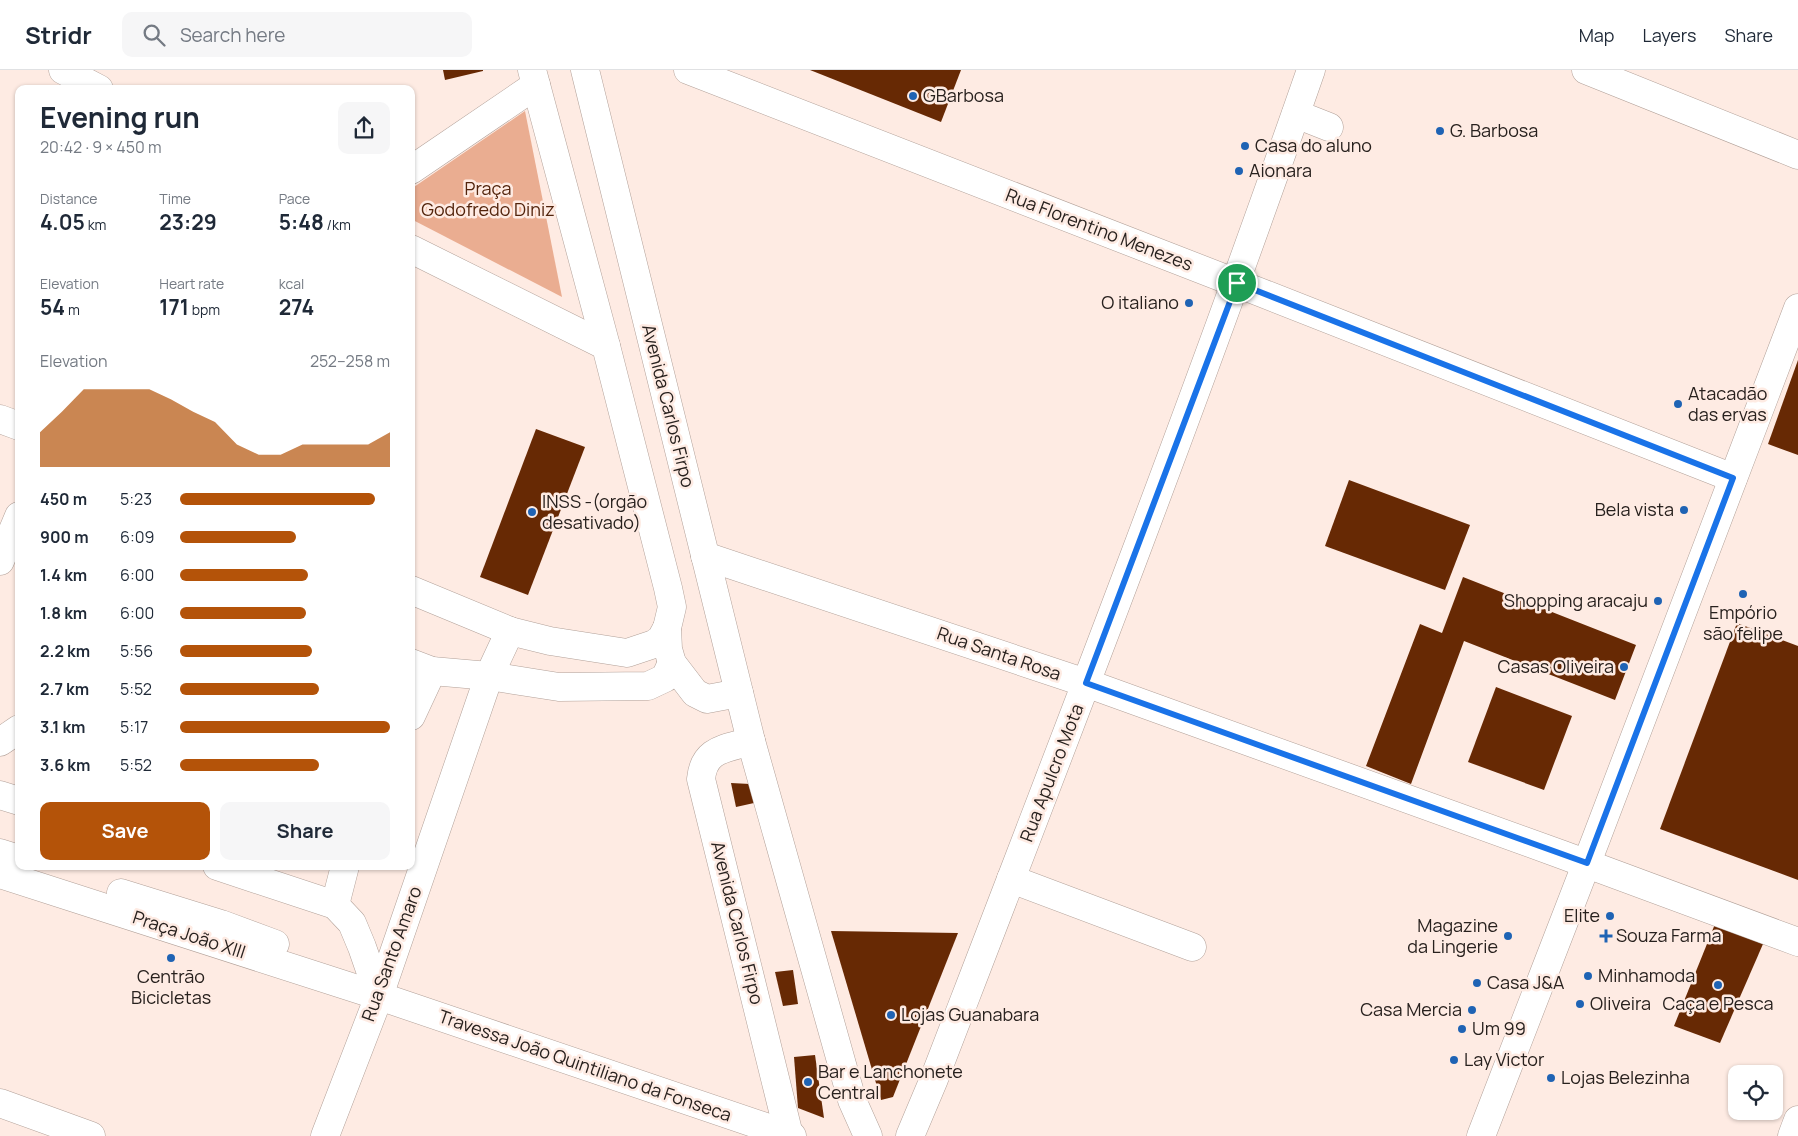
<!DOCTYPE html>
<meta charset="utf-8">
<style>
body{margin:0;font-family:Manrope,sans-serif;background:#f6f6f7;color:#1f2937;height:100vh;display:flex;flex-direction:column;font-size:19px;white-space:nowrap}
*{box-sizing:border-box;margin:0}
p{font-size:16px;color:#747a83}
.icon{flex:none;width:28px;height:28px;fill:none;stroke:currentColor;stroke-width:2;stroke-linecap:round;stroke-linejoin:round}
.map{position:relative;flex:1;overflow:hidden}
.sheet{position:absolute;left:15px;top:15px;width:400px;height:785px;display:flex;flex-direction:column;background:#fff;border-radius:10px;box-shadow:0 1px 4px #0004}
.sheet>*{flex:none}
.controls{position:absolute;left:1728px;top:995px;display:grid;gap:10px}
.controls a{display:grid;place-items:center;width:55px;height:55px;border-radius:10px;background:#fff;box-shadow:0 1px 4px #0004;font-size:25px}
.pin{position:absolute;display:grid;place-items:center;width:42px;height:42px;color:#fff;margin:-21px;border:2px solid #fff;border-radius:50%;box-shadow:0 1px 5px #0007}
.round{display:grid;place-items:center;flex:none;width:52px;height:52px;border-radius:10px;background:#f6f6f7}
.overview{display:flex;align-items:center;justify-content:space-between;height:85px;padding:0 25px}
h1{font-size:28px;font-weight:700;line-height:38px}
.metrics{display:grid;grid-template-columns:repeat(3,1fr);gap:8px;height:85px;padding:5px 25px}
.metrics div{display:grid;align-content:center}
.metrics b{font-size:21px;font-weight:700}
.metrics small{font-size:14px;font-weight:400}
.metrics p{font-size:14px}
.chart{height:140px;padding:10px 25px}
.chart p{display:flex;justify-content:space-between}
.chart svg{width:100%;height:90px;margin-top:5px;fill:#b45309;opacity:.7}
.primary-button{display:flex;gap:10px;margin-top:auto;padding:10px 25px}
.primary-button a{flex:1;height:58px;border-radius:10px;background:#b45309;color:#fff;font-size:20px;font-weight:700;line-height:58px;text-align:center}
.primary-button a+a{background:#f6f6f7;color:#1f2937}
ul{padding:0 25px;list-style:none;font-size:16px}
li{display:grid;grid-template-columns:80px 60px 1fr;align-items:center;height:38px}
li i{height:12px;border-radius:6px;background:#b45309}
header{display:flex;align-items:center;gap:30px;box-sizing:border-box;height:70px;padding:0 25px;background:#fff;border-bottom:1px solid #e0e1e3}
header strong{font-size:24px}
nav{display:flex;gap:28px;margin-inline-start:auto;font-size:18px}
.search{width:350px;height:45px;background:#f6f6f7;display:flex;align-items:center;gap:12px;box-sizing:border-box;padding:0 18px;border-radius:10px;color:#747a83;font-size:19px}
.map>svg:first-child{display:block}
</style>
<header>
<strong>Stridr</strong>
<div class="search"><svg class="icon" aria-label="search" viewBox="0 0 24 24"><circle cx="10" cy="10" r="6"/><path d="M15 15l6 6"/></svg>Search here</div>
<nav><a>Map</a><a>Layers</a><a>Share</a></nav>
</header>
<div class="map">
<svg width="1798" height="1066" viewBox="0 0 1798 1066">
<rect width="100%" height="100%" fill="#feebe3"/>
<!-- green -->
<polygon fill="#eaad91" points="525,41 562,227 411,149 411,119"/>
<!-- building -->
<g fill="#672904">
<polygon points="443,0 483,0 483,1 445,10"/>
<polygon points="810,0 961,0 941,52"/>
<polygon points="1798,290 1798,385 1768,374"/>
<polygon points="536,359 585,377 528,525 480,507"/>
<polygon points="1349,410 1470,455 1445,520 1325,476"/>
<polygon points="1463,507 1636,575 1615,630 1464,571 1411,714 1366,696 1420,554 1442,563"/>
<polygon points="1737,553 1798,576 1798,810 1660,759"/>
<polygon points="1496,617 1572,646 1544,720 1468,692"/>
<polygon points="731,713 750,714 754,733 736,737"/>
<polygon points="1715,854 1763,874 1720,973 1674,956"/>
<polygon points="831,861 958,863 893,1027 881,1030"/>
<polygon points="793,900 798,934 783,936 775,902"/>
<polygon points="815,985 824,1048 798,1038 794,987"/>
</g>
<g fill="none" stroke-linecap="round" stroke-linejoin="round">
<defs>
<g id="minor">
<polyline points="63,0 99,19"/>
<polyline points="688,0 1262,223 1733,408"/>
<polyline points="1586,0 1798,85"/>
<polyline points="1296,44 1329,57"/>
<polyline points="411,100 536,15"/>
<polyline points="411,179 606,276"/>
<polyline points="0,349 19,356"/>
<polyline points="705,486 1086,613 1563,785 1798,872"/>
<polyline points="0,491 19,446"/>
<polyline points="411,520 510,561 550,571 627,583 654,574 661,569 667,558"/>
<polyline points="411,593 432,601 489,606 559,617 648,616 665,608 672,593"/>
<polyline points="411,646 432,601"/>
<path d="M751 671C726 679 704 678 701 709L789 1065"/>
<polyline points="0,672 19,659"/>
<polyline points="0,725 19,731"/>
<polyline points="0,783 19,789"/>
<polyline points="217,796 335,835 352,853 362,877 379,926"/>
<polyline points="0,804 379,926 792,1066"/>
<polyline points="1011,809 1192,877"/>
<polyline points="121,823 221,854 275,874"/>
<polyline points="335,835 345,796"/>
<polyline points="0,1033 91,1066"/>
<polyline points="325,1066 379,926 489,606 510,561"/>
<polyline points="1481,1066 1596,769 1798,238"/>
<polyline points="1792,1066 1798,1050"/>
</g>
<g id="major">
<polyline points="532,0 606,276 668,518 672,537 667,558 668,579 672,593 695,623 707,629 739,623"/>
<polyline points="585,0 751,671 852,1030 868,1066"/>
<path d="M910 1066 934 1009C1063 674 1193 339 1311 0"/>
</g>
</defs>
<!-- minor casing -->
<use href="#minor" stroke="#b2a199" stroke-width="29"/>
<!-- major casing -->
<use href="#major" stroke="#b2a199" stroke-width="29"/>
<!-- minor -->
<use href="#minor" stroke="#fff" stroke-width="28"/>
<!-- major -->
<use href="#major" stroke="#fff" stroke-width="28"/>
</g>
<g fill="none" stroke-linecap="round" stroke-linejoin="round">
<defs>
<polygon id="route" points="1237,213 1733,408 1587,793 1086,613"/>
</defs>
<!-- route casing -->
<use href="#route" stroke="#fff" stroke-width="10"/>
<!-- route -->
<use href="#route" stroke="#1a73e8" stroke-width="6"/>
</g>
<!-- markers -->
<g fill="#1f63b4" stroke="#feebe3" stroke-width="2">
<circle cx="913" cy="26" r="5"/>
<circle cx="1440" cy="61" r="5"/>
<circle cx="1245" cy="76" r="5"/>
<circle cx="1239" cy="101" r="5"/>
<circle cx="1189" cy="233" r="5"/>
<circle cx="1678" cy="334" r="5"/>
<circle cx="1684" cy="440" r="5"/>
<circle cx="532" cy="442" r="5"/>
<circle cx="1743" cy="524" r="5"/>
<circle cx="1658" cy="531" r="5"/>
<circle cx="1624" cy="597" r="5"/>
<circle cx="1610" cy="846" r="5"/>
<circle cx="1508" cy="866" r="5"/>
<path d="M1603.5 858.5h5v5h5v5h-5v5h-5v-5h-5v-5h5z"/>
<circle cx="171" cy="888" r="5"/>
<circle cx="1588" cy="906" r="5"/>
<circle cx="1477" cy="913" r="5"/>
<circle cx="1718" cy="915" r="5"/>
<circle cx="1580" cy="934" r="5"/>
<circle cx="1472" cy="940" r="5"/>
<circle cx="891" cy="945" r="5"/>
<circle cx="1462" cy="959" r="5"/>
<circle cx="1454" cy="990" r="5"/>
<circle cx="1551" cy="1008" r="5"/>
<circle cx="808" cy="1012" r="5"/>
</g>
<g text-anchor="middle" stroke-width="5" stroke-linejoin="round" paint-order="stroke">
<!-- poi labels -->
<g font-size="18" fill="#28211e" stroke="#feebe3" text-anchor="start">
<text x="923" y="32">GBarbosa</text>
<text x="1450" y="67">G. Barbosa</text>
<text x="1255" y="82">Casa do aluno</text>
<text x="1249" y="107">Aionara</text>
<text x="1179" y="239" text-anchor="end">O italiano</text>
<text x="1688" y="330">Atacadão<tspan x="1688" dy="21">das ervas</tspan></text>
<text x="542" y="438">INSS -(orgão<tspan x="542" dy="21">desativado)</tspan></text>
<text x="1674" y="446" text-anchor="end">Bela vista</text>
<text x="1648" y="537" text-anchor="end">Shopping aracaju</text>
<text x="1743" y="549" text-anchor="middle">Empório<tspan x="1743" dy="21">são felipe</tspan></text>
<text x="1614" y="603" text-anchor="end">Casas Oliveira</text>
<text x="1600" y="852" text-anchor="end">Elite</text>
<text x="1498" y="862" text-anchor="end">Magazine<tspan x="1498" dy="21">da Lingerie</tspan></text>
<text x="1616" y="872">Souza Farma</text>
<text x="1598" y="912">Minhamoda</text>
<text x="171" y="913" text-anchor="middle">Centrão<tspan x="171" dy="21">Bicicletas</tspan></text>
<text x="1487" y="919">Casa J&amp;A</text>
<text x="1590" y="940">Oliveira</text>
<text x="1718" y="940" text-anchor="middle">Caça e Pesca</text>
<text x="1462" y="946" text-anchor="end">Casa Mercia</text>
<text x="901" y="951">Lojas Guanabara</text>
<text x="1472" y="965">Um 99</text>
<text x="1464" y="996">Lay Victor</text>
<text x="818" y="1008">Bar e Lanchonete<tspan x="818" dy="21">Central</tspan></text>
<text x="1561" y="1014">Lojas Belezinha</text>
</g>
<!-- park labels -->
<g font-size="18" fill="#53240c" stroke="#feebe3">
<text x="488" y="125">Praça<tspan x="488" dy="21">Godofredo Diniz</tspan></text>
</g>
<!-- street labels -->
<g font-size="18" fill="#28211e" stroke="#feebe3">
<text transform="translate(1099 160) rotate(21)" y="6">Rua Florentino Menezes</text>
<text transform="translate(668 336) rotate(76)" y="6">Avenida Carlos Firpo</text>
<text transform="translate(999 584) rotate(19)" y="6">Rua Santa Rosa</text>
<text transform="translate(1052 703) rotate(-69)" y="6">Rua Apulcro Mota</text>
<text transform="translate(737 853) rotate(76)" y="6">Avenida Carlos Firpo</text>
<text transform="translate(189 865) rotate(18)" y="6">Praça João XIII</text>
<text transform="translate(392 884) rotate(-70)" y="6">Rua Santo Amaro</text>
<text transform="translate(585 996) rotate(19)" y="6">Travessa João Quintiliano da Fonseca</text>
</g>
</g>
</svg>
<div class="controls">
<a><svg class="icon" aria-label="locate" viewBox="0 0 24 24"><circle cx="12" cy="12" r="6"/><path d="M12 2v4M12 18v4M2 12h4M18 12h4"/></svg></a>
</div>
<div class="pin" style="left:1237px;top:213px;background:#1e9e55"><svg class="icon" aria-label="arrive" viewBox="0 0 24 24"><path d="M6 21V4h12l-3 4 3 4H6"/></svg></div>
<section class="sheet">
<div class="overview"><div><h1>Evening run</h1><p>20:42 · 9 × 450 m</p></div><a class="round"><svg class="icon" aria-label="share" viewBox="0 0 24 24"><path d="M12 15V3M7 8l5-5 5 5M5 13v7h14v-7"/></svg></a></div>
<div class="metrics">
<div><p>Distance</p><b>4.05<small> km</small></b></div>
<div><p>Time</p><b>23:29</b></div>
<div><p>Pace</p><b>5:48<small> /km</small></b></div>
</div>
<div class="metrics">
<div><p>Elevation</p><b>54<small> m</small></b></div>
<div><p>Heart rate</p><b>171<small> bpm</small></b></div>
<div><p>kcal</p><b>274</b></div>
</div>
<div class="chart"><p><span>Elevation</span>252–258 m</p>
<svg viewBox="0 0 160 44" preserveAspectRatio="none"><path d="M0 44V27L10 17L20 6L30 6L40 6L50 6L60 11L70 17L80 22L90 33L100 38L110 38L120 33L130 33L140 33L150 33L160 27V44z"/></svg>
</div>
<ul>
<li><b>450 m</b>5:23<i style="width:93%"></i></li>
<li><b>900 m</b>6:09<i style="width:55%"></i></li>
<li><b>1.4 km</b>6:00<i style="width:61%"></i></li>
<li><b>1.8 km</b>6:00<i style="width:60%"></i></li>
<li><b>2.2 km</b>5:56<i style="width:63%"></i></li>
<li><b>2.7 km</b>5:52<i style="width:66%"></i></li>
<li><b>3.1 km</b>5:17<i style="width:100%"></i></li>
<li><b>3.6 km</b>5:52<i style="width:66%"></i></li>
</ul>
<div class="primary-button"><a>Save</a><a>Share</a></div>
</section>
</div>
